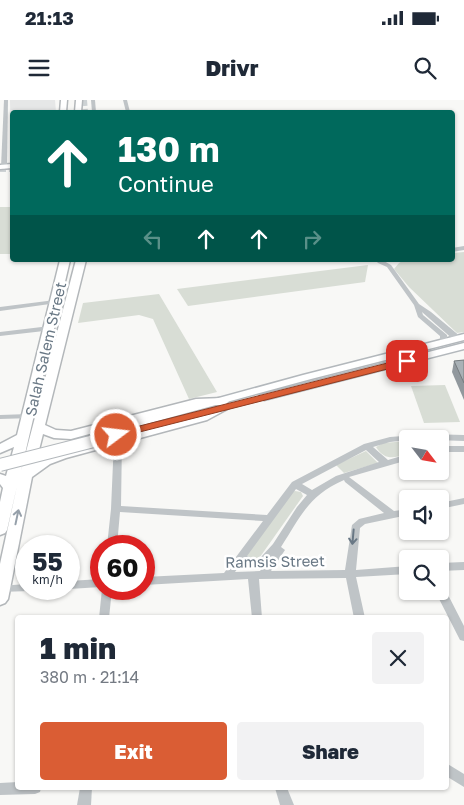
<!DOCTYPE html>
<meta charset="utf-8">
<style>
:root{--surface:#fff;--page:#f2f2f3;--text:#1f2937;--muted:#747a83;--accent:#da5d34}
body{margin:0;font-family:"Golos Text",sans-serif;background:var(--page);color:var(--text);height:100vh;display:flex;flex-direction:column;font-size:19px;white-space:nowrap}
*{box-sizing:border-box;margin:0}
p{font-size:16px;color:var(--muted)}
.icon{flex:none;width:28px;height:28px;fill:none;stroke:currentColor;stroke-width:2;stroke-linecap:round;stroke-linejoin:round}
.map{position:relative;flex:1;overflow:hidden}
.panel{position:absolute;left:15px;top:515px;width:434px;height:175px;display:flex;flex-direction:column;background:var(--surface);border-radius:5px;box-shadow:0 1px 4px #0004}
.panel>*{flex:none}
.top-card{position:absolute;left:10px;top:10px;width:445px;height:152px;border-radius:5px;box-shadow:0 1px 4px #0004;background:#00695c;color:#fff;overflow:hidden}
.needle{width:32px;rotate:121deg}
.controls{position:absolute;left:399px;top:330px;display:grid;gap:10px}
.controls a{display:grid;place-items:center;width:50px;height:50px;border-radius:5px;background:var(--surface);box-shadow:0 1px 4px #0004;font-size:25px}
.speed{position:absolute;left:15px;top:435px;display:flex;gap:10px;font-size:25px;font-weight:700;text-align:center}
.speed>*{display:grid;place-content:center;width:65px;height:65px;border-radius:50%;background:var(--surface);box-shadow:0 1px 4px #0004;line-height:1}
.speed small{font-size:12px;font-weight:400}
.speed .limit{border:8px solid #d22;background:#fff;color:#111}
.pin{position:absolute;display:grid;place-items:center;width:42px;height:42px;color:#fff;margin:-21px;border-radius:10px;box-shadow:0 2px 8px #0006}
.me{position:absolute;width:55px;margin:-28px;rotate:75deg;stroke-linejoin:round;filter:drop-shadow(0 0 4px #0008)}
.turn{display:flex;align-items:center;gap:18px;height:105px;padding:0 25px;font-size:22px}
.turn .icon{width:65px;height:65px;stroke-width:2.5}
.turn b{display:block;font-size:35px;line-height:42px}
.lanes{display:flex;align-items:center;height:48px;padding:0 25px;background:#0003;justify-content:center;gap:25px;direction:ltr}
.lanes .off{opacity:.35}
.round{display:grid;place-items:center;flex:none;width:52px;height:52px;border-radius:5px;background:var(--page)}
.head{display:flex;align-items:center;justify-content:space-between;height:85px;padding:0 25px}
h1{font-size:30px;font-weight:800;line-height:38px}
.primary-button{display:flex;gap:10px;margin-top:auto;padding:10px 25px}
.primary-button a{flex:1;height:58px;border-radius:5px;background:var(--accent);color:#fff;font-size:20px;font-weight:800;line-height:58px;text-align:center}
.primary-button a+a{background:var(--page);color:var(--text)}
.status{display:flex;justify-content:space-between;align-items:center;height:35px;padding:0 25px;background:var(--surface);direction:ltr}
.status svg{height:14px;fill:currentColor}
header{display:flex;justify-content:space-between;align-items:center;height:65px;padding:0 25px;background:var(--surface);font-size:22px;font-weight:800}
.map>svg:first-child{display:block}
</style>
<div class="status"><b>21:13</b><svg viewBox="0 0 49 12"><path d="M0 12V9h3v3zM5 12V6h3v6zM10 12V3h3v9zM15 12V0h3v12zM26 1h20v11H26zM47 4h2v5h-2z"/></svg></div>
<header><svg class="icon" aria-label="menu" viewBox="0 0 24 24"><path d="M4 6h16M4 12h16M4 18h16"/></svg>Drivr<svg class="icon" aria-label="search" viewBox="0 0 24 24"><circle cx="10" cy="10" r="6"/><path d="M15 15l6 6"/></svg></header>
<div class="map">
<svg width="464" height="705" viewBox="0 0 464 705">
<rect width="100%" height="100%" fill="#f8f8f6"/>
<path fill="#e6e7e7" d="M10,0H55L56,12H12L11,63Z"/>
<g fill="#d8ddd5">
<rect x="0" y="107" width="12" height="47"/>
<path d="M464,152V232L457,233L409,187L394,169L399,163L404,160H452L453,153Z"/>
<path d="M368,165L365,182L188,206L177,189Z"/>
<path d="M159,194L217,292L189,299L153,219L139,215L78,223L83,203Z"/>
<path d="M445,285L460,322L424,323L411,286Z"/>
<path d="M407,341V354C394,358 385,361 376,347L383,343Z"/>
<path d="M366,351L378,363L344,373L336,365Z"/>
<path d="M295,391L301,392L303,396L260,457L256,460L247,456V453L291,392Z"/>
</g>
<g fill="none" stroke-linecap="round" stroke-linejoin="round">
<g stroke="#cdd2d4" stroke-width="6" stroke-dasharray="6 3" stroke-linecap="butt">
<path d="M84,0L85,12"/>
<path d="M0,69H12"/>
</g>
<g stroke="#b3b8bc" stroke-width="3">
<g id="major">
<path d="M12,64V68L0,69V65Z"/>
<path d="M464,234V240L311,279L95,338L90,335L91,333L303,275Z"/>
<path d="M464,243V249L264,300L259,297L260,295Z"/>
</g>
</g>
<g stroke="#b3b7ba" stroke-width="3">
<g id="highway">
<path d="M61,0H67L66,12H60Z"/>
<path d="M76,0H82L81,12H75Z"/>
<path d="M60,160H70L21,371L76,160H86L45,325L56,330L71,331L196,299L223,298L227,299L229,301L226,304L231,307L207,320L66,358L50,364L32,377L8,499L5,503L0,505V464L17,386L7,430L5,433L0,435V402L3,388L0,384V374L6,376L14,347L0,353V344L17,335ZM196,305H221L199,314L58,352L36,362L43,334L54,338L71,339Z"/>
</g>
</g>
<g fill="#bfc4c7" fill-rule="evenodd">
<path d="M4,0H8L7,67L4,69L1,67Z"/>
<path d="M91,0H95L96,12H92Z"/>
<path d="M123,0H127L130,12H126Z"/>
<path d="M464,146V150L452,152V148Z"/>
<path d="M378,160H385L384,161L391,165L419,204L431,212L461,237V241H455L422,212L423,215L447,235V242L444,245H438L437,243L440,240V236L418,217L414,205L387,167L378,163L377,162Z"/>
<path d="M55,200L58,202L57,203L0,211V207Z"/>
<path d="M50,226H53V230L0,236V232Z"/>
<path d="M29,314L33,316L32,318L0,319V315Z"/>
<path d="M428,334L464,335V341L408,339V340L390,342L373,347L388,360L408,354V360L349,377L394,411L408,409V415L365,424L360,428L356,470L408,466V474L356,477L365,518H354L346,478L259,479L262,518H252L248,479L144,485V477L224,473L263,421L120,412L117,446H107L111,409L114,340L115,338L118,337L122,340L121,406L267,415L292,382L364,344L390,337ZM366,350L379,362L336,376L312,390L302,384ZM344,380L345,382L384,413L359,419L352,425L345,470L271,471L285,450L281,447C301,416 308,396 344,380ZM296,389L307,395L297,407L273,444L261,457L256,459L247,456ZM242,462L256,467L265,464L260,471L235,472Z"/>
<path d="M449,346H464V352H449L440,354V348Z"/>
<path d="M464,398V404L440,409V403Z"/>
<path d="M464,462V470L440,471V463Z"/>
<path d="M101,479V487L69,489V481Z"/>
<path d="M26,484V489H31L30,491L0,492V486Z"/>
<path d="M440,486L444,487L464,526V541L460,540L435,491H440Z"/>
<path d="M102,489H112L109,518H99Z"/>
<path d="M446,663L464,674V687L446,676Z"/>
<path d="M18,682V688H41L40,692L35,694L0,695V683Z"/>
<path d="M80,688H92L91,705H77Z"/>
<path d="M275,688H287L294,705H280Z"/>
</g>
<use href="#major" fill="#fff" fill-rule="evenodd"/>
<use href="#highway" fill="#fff" fill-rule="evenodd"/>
<g stroke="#b3b8bc" stroke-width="14" stroke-linecap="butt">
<path id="major-bridge" d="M0,365L98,340"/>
</g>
<use href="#major-bridge" stroke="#fff" stroke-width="12"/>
</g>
<path fill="#91989d" d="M464,260V300L452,272L454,261Z"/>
<path fill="#a9b1b6" stroke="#767c7f" d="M464,260V283L454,261Z"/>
<defs><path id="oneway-shaft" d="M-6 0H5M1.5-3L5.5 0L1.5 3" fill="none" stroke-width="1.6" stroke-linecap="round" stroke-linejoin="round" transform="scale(1.25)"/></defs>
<use stroke="#96a0aa" href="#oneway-shaft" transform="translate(17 417) rotate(-78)"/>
<use stroke="#697885" href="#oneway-shaft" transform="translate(353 437) rotate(95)"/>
<path fill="#da5d34" stroke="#8e3c22" d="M407,258L411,259V263L116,338L110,335L112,333Z"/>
<g text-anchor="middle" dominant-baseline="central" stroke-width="5" stroke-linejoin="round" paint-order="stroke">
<g font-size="15" fill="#697885" stroke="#fff">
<text transform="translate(45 249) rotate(-77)">Salah Salem Street</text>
<text transform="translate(275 461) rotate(-1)">Ramsis Street</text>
</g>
</g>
</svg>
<div class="controls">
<a><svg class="needle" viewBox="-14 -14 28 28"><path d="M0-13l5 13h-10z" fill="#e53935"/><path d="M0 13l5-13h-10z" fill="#747a83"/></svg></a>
<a><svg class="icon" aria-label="sound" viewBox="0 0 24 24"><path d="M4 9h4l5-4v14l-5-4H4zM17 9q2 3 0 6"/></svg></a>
<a><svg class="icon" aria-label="search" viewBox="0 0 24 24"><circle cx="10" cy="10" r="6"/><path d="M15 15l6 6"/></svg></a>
</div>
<div class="speed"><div>55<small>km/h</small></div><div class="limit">60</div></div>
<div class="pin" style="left:407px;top:261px;background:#d93025"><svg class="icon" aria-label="arrive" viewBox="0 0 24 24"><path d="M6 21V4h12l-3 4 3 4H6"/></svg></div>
<svg class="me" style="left:116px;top:335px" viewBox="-20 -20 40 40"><circle r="17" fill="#da5d34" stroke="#fff" stroke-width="3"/><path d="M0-11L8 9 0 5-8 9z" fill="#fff"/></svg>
<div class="top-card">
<div class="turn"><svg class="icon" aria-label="ahead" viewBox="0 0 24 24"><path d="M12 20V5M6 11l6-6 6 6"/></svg><div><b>130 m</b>Continue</div></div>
<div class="lanes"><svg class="icon off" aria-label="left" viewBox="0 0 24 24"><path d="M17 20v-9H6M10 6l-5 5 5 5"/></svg><svg class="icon" aria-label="ahead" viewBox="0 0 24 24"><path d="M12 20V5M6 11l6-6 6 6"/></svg><svg class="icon" aria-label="ahead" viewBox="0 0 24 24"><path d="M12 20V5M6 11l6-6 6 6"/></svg><svg class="icon off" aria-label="right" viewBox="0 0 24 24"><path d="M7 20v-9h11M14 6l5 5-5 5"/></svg></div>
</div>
<section class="panel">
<div class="head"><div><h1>1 min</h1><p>380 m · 21:14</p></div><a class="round"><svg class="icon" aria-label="close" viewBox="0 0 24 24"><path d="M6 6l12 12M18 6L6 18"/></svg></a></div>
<div class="primary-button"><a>Exit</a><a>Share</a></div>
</section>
</div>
